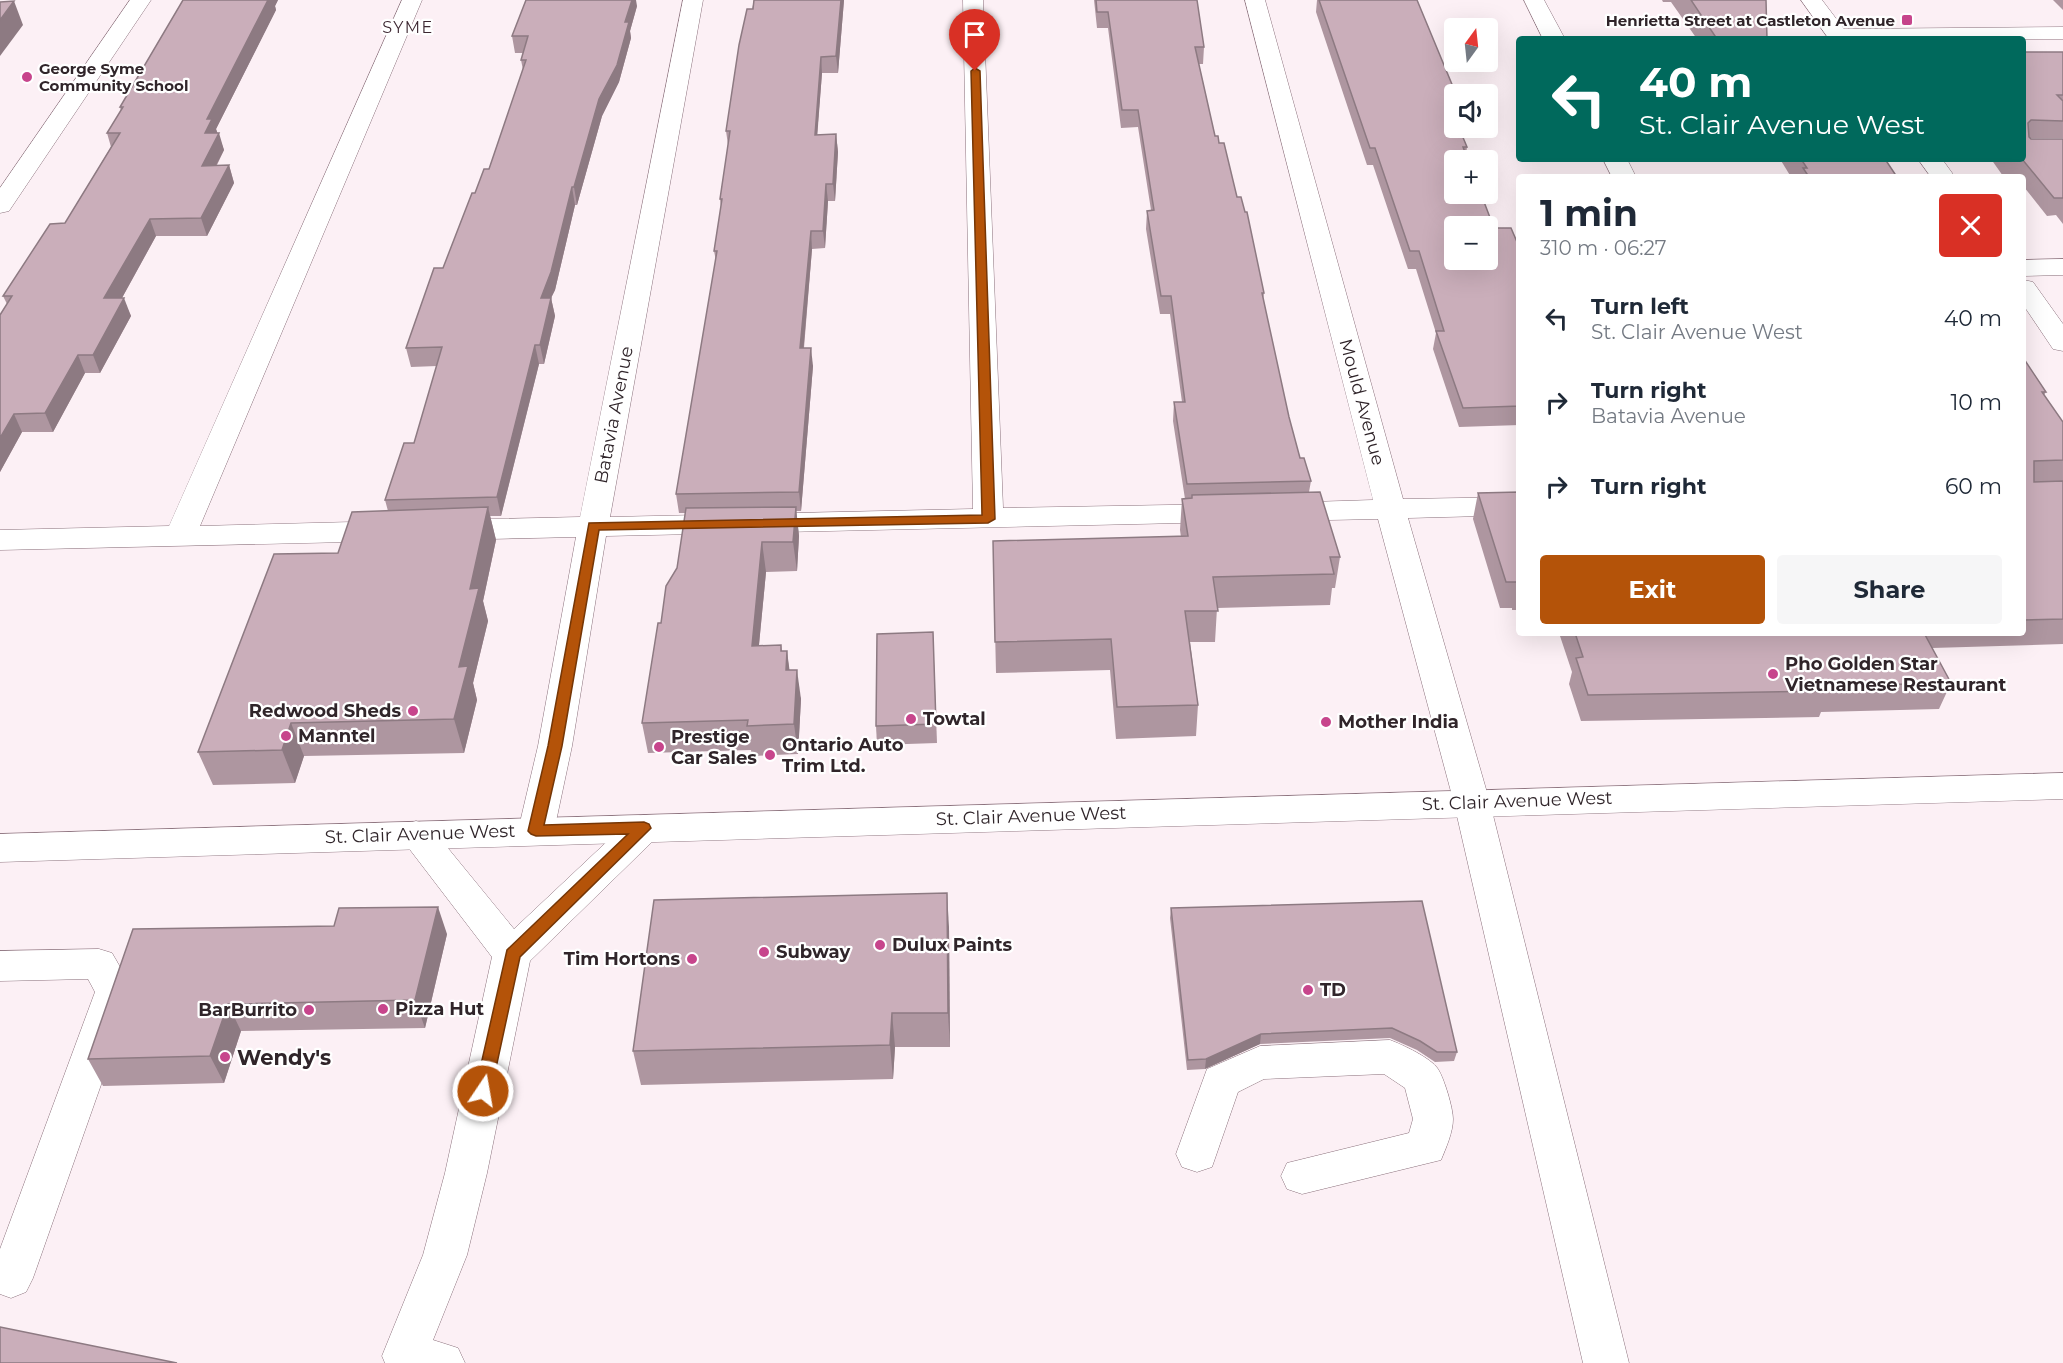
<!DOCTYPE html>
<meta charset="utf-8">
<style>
:root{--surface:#fff;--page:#f6f6f7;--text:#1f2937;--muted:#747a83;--accent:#b45309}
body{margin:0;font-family:Montserrat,sans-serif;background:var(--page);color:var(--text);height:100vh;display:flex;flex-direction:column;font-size:22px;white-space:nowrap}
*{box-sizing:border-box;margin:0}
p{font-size:20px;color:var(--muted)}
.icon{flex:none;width:33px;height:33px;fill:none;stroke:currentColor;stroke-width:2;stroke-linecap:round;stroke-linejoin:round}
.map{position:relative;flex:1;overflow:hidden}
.panel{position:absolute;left:1516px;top:174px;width:510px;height:462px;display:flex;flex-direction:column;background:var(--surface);border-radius:6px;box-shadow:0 6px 24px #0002}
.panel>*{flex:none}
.banner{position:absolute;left:1516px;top:36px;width:510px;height:126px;border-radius:6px;box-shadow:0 6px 24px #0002;background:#00695c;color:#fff;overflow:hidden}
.needle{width:39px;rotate:15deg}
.buttons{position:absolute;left:1444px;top:18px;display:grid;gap:12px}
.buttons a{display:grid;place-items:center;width:54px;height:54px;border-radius:6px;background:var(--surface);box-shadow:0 6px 24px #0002;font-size:30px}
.pin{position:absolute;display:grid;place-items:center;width:51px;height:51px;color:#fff;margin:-62px -26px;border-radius:50% 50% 50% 0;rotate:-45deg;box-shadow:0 0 6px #0007}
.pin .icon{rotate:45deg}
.me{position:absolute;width:66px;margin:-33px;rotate:12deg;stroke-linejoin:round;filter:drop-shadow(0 0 4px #0008)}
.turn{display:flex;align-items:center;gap:21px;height:126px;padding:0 24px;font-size:27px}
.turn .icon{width:78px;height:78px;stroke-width:2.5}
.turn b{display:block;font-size:42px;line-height:51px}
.round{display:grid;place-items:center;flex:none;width:63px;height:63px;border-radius:6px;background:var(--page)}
.head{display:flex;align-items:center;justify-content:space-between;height:102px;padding:0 24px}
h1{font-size:36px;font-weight:700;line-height:45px}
.action{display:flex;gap:12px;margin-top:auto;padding:12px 24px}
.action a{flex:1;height:69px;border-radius:6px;background:var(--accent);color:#fff;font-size:24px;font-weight:700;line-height:69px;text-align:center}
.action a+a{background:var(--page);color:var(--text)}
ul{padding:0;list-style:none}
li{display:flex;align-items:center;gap:18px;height:84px;padding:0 24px}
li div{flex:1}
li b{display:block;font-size:22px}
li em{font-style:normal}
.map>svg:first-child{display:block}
</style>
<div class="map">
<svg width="2063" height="1363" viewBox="0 0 2063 1363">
<rect width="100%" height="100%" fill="#fcf0f5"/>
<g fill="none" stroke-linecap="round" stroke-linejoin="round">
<g stroke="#8b717c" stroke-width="1">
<g id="minor">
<path d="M130,0H151L9,211L0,213V188Z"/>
<path d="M402,0H422L200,526L391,521L402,524L406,531L402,538L391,541L0,550V530L169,526Z"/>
<path d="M683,0H703L610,517L973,509L963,0H983L1003,508L1225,504L1236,506L1240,513L1236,520L1225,522L606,536L572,746L554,831L549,840L536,844L523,840L518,831L538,746L576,537L449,540L438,537L434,530L438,523L449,520L580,517Z"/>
<path d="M1245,0H1265L1403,499L1520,497V515L1408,518L1490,803L1629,1363H1583L1454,803L1378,519L1279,521L1268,519L1264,512L1268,505L1279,503L1373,500Z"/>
<path d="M1524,0H1544L1565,39H1543Z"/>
<path d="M1801,0H1822L1844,29L2063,27V39H1829Z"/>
<path d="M1603,159H1627L1636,177H1612Z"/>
<path d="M1918,159H1942L1955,177H1931Z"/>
<path d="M2063,259V275L2024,276V260Z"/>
<path d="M2024,280L2033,282L2063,324V351L2053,349L2024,306Z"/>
<path d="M644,815L657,819L662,828L657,837L530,961L487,1173L467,1255L433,1340L458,1348L465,1363H385L382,1356L423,1255L445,1173L492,957L398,834L403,825L416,821L429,825L514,929L631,819Z"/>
<path d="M99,949L112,953L134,991L33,1278L26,1292L11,1298L0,1294V1249L95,992L88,979L0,981V951Z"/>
<path d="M1390,1040C1403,1045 1431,1058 1438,1069C1444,1078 1453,1108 1453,1119C1453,1132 1446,1148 1441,1160L1302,1194L1287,1189L1281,1176L1287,1163L1409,1133L1413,1119L1405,1088L1384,1074L1264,1079L1238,1092L1212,1167L1197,1172L1182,1167L1176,1154L1207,1069L1260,1046Z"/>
</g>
</g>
<g stroke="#8b717c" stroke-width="1">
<path id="major" d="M2063,773V799L0,862V834Z"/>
</g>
<use href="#minor" fill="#fff" fill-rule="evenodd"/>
<use href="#major" fill="#fff" fill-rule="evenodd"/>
</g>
<g fill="#ae96a0">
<path d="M183,0H278L275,6L276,10L216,129L224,150L217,165H229L234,183L207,236H156L122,298L131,316L100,373H85L53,432H22L0,472V315L7,304L3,296L65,223L111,147L107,133L121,111L120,107Z"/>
<path d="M754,0H844L838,73H822L817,135L836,134L838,152L835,201H828L825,248L812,249L804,348L813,366L801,511H796L799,536L797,571L766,572L759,645H781L782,651H787L789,670L801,699L798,754L752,756L751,750L648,753L642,723L661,623L677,568L686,513H679L676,494L716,261L714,251L721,207L720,199L728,145L726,131Z"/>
<path d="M1094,0H1197L1204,47L1203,64H1199L1215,136L1219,143L1237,197L1264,293L1263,300L1289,417L1300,458L1311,481L1309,492L1340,557L1335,588H1332L1330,605L1217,608L1215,642H1190L1198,705L1196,736L1116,739L1110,670L996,673L993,541L1181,537L1180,530L1182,499H1185L1173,421L1174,402H1182L1170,314H1160L1146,229L1147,211L1151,210L1138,127L1121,128L1108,28H1097Z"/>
<path d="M1317,0H1417L1455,94V128L1467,147L1466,155L1494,228L1520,249V425L1459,427L1433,349L1436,333L1416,269H1408L1373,165H1367L1316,12Z"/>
<path d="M1662,0H1766L1767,39H1697L1671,2H1663Z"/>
<path d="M2053,0H2063V10Z"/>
<path d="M637,6L630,31L631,38L619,82L602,116L577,205H575L555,290L551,298L555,316L544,364H539L501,516H490L496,540L483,601L488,621L473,683L477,700L464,753L304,756L295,783L213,785L198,752L338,553L388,511L385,500L414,443L437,366L411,367L406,348L443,268L475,193L489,169L523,70L521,60L523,53H515L512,36Z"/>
<path d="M2024,52H2063V138H2030L2031,139H2063V224L2056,215L2047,216L2024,187V177H2015L2014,176H2003L1991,159H2024Z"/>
<path d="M1780,159H1885L1897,177H1791Z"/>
<path d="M2024,359L2046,392L2044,395L2063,422V644L1932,648L1951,683L1939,709L1821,712L1819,717L1581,721L1569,684L1572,672L1559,633H2024Z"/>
<path d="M1520,492V610H1512V608H1500L1473,519L1478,493Z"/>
<path d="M933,632L937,743L877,745L876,726Z"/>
<path d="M1171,908L1457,1052L1454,1061L1435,1062L1417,1050L1390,1038L1260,1044L1205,1069L1187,1070L1170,918Z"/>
<path d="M949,927L950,1047H895L893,1079L641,1085L633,1051Z"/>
<path d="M133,929L447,934L425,1028L241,1031L224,1083L103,1086L88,1059Z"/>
</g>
<g fill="#8d7a82">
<path d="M268,0H278L275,6L276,10L216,129L218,135L219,133L224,150L207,183L202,166L207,119Z"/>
<path d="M632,0H636L637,6L630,31L631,38L619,82L602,116L577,205L574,187L599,99L625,22Z"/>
<path d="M841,0H844L838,73L836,56Z"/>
<path d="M14,1L23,25L0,56V20Z"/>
<path d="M821,57L822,73L816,152L815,135Z"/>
<path d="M836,134L838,152L835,201L833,184Z"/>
<path d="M229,165L234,183L207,236L201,218Z"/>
<path d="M826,184L828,201L825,248L823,231Z"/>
<path d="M572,187L575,205L555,290L551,298L555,316L544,364L540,345L541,298Z"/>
<path d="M150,219L156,236L112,316L104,298Z"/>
<path d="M811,231L812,249L802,366L800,348Z"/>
<path d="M124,298L131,316L100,373L93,355Z"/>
<path d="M535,345L539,364L501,516L497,497Z"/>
<path d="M811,348L813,366L801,511L799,492Z"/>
<path d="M78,355L85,373L53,432L45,413Z"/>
<path d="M14,414L22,432L0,472V438Z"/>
<path d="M488,507L496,540L483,601L488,621L473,683L477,700L464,753L454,719L459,667L470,589Z"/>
<path d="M796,507L799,536L797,571L793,542Z"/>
<path d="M762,542L766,572L756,675L752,646Z"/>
<path d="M787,651L791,681L786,670Z"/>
<path d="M797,670L801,699L798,754L794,724Z"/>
<path d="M291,723L304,756L295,783L282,750Z"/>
<path d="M947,893L949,927L950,1047L948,1013Z"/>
<path d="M438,907L447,934L425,1028L415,1000Z"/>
<path d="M228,1004L241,1031L224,1083L210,1056Z"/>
<path d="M892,1013L895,1047L893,1079L890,1045Z"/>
<path d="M1261,1034L1260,1044L1205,1069L1206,1059Z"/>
</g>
<g fill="#caaeba" stroke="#8d7a82" stroke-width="1.5" fill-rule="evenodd">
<path d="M183,0H268L207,119H212L205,133H219L202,166L229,165L201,218L150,219L104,298H124L93,355H78L45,413L14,414L0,438V315L12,296H3L50,224L65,223L120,133H107L123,107H120Z"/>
<path d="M526,0H632L625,22H629L617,65L599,99L574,187H572L551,272L541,298H551L540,345H535L497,497L385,500L404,443H414L442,347L406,348L434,268H443L472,193H475L484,169H489L526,60H521L528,36H512Z"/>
<path d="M754,0H841L836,56L821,57L815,135L836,134L833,184H826L823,231H811L800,348H811L799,492L676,494L717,251H714L722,199H720L730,131H726L739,45L747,9H753Z"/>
<path d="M1096,0H1197L1204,47H1195L1215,136H1218L1219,143H1224L1237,197H1241L1245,212H1247L1264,293H1262L1289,417L1300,458H1304L1311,481L1187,484L1174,402H1185L1171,296H1161L1147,211L1154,210L1138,110H1122L1108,12H1097Z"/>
<path d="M1319,0H1417L1456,94H1455V103H1449L1455,118V128H1459L1467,147H1463L1468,160H1455V194H1481L1494,228H1511L1520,249V406L1463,408L1436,331H1444L1419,251H1410L1375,148H1370ZM1455,226H1488V260H1455Z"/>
<path d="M1691,0H1766L1767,39H1717Z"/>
<path d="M14,1L0,20V2Z"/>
<path d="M2024,52H2063V95H2057L2063,101V121L2031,120L2028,123L2029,137L2031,139H2063V198H2054L2022,159H2024Z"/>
<path d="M1801,159H1885L1897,177H1809L1803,168H1807Z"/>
<path d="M2024,359L2046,392H2042L2063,422V460L2034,461V482L2063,481V619L2024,620Z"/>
<path d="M1320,492L1340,557H1330L1334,574L1213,577L1218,611H1185L1198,705L1117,707L1111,639L995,642L993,541L1188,536L1182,499L1192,498V495Z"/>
<path d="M1520,492V584H1518L1517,582H1506L1478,493Z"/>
<path d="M488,507L470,589L479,588L459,667L468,666L454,719L291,723L282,750L198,752L274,554L338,553L352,512Z"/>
<path d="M796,507L793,542H762L752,646L781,645V651H787L786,670H797L794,724L747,726L748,720L642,723L658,623H661L666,586L677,568L686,508Z"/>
<path d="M933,632L936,724L876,726L877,634Z"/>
<path d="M1575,633H1924L1951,683L1827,686L1829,691L1588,695L1576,658L1583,657Z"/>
<path d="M947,893L948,1013H892L890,1045L633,1051L654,900Z"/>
<path d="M1422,901L1457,1052H1437L1420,1041L1392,1028L1261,1034L1206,1059L1188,1060L1171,908Z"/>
<path d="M438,907L415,1000L228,1004L210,1056L88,1059L133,929L334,926L339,908Z"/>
<path d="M0,1327L177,1363H0Z"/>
</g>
<path fill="#b45309" stroke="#753606" stroke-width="1.5" d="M975,68L980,71L995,519L988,523L599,530L562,746L544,825L644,822L649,824L651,828L520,957L491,1091L489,1096L483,1098L477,1096L475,1091L507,950L628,834L536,836L531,834L528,831L548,746L589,523L982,515L971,71Z"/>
<g fill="#c7458c" stroke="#fff" stroke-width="2">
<rect x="1901" y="14" width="12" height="12" rx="3"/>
<circle cx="27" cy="77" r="6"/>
<circle cx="1773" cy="674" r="6"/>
<circle cx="413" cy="711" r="6"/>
<circle cx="911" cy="719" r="6"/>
<circle cx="1326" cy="722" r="6"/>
<circle cx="286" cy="736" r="6"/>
<circle cx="659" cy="747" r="6"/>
<circle cx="770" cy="755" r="6"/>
<circle cx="880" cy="945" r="6"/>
<circle cx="764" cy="952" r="6"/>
<circle cx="692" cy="959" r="6"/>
<circle cx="1308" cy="990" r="6"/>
<circle cx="383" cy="1009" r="6"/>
<circle cx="309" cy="1010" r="6"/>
<circle cx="225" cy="1057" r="6"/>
</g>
<g text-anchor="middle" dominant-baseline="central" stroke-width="4.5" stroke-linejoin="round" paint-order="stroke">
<g font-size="15" font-weight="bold" fill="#30252a" stroke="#fff" text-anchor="end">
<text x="1895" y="20">Henrietta Street at Castleton Avenue</text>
<text x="39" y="68" text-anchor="start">George Syme<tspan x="39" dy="17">Community School</tspan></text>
</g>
<g font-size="16" letter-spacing="1.5" fill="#3c2630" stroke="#fff">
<text x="408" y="27">SYME</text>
</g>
<g font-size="18" fill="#30252a" stroke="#fff">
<text transform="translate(1362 402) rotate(75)">Mould Avenue</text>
<text transform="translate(614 415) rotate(-79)">Batavia Avenue</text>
<text transform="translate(1517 801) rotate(-2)">St. Clair Avenue West</text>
<text transform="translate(1031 816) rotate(-2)">St. Clair Avenue West</text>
<text transform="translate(420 834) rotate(-2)">St. Clair Avenue West</text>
</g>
<g font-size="18" font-weight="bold" fill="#30252a" stroke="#fff" text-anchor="start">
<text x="1785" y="664">Pho Golden Star<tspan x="1785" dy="21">Vietnamese Restaurant</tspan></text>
<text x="401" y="711" text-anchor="end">Redwood Sheds</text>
<text x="923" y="719">Towtal</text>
<text x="1338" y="722">Mother India</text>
<text x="298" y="736">Manntel</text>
<text x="671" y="737">Prestige<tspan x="671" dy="21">Car Sales</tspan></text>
<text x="782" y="745">Ontario Auto<tspan x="782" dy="21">Trim Ltd.</tspan></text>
<text x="892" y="945">Dulux Paints</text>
<text x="776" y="952">Subway</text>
<text x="680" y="959" text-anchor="end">Tim Hortons</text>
<text x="1320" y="990">TD</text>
<text x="395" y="1009">Pizza Hut</text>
<text x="297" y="1010" text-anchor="end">BarBurrito</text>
</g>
<g font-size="21" font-weight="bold" fill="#30252a" stroke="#fff" text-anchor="start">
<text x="237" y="1057">Wendy's</text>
</g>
</g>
</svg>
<div class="buttons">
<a><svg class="needle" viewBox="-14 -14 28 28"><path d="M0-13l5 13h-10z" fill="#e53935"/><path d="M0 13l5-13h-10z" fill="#747a83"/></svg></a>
<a><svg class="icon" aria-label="sound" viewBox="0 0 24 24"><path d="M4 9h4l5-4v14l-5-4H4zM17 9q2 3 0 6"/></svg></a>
<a>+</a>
<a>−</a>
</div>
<div class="pin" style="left:975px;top:71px;background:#d93025"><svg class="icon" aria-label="arrive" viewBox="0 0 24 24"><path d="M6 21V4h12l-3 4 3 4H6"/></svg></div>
<svg class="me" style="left:483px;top:1091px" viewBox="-20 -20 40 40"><circle r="17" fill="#b45309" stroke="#fff" stroke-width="3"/><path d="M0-11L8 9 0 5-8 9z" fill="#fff"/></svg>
<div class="banner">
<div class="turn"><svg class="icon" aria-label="left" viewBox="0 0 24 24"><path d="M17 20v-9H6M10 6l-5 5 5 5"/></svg><div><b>40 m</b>St. Clair Avenue West</div></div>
</div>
<section class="panel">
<div class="head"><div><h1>1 min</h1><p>310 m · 06:27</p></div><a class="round" style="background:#d93025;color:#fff"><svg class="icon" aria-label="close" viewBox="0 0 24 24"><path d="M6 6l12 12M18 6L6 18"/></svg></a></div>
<ul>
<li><svg class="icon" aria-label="left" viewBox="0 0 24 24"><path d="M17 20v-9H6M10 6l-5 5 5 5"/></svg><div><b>Turn left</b><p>St. Clair Avenue West</p></div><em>40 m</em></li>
<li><svg class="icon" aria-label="right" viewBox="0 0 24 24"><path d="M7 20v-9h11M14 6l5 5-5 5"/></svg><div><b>Turn right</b><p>Batavia Avenue</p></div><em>10 m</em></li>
<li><svg class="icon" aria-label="right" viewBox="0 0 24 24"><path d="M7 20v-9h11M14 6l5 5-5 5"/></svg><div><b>Turn right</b></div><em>60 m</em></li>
</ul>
<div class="action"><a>Exit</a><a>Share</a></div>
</section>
</div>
